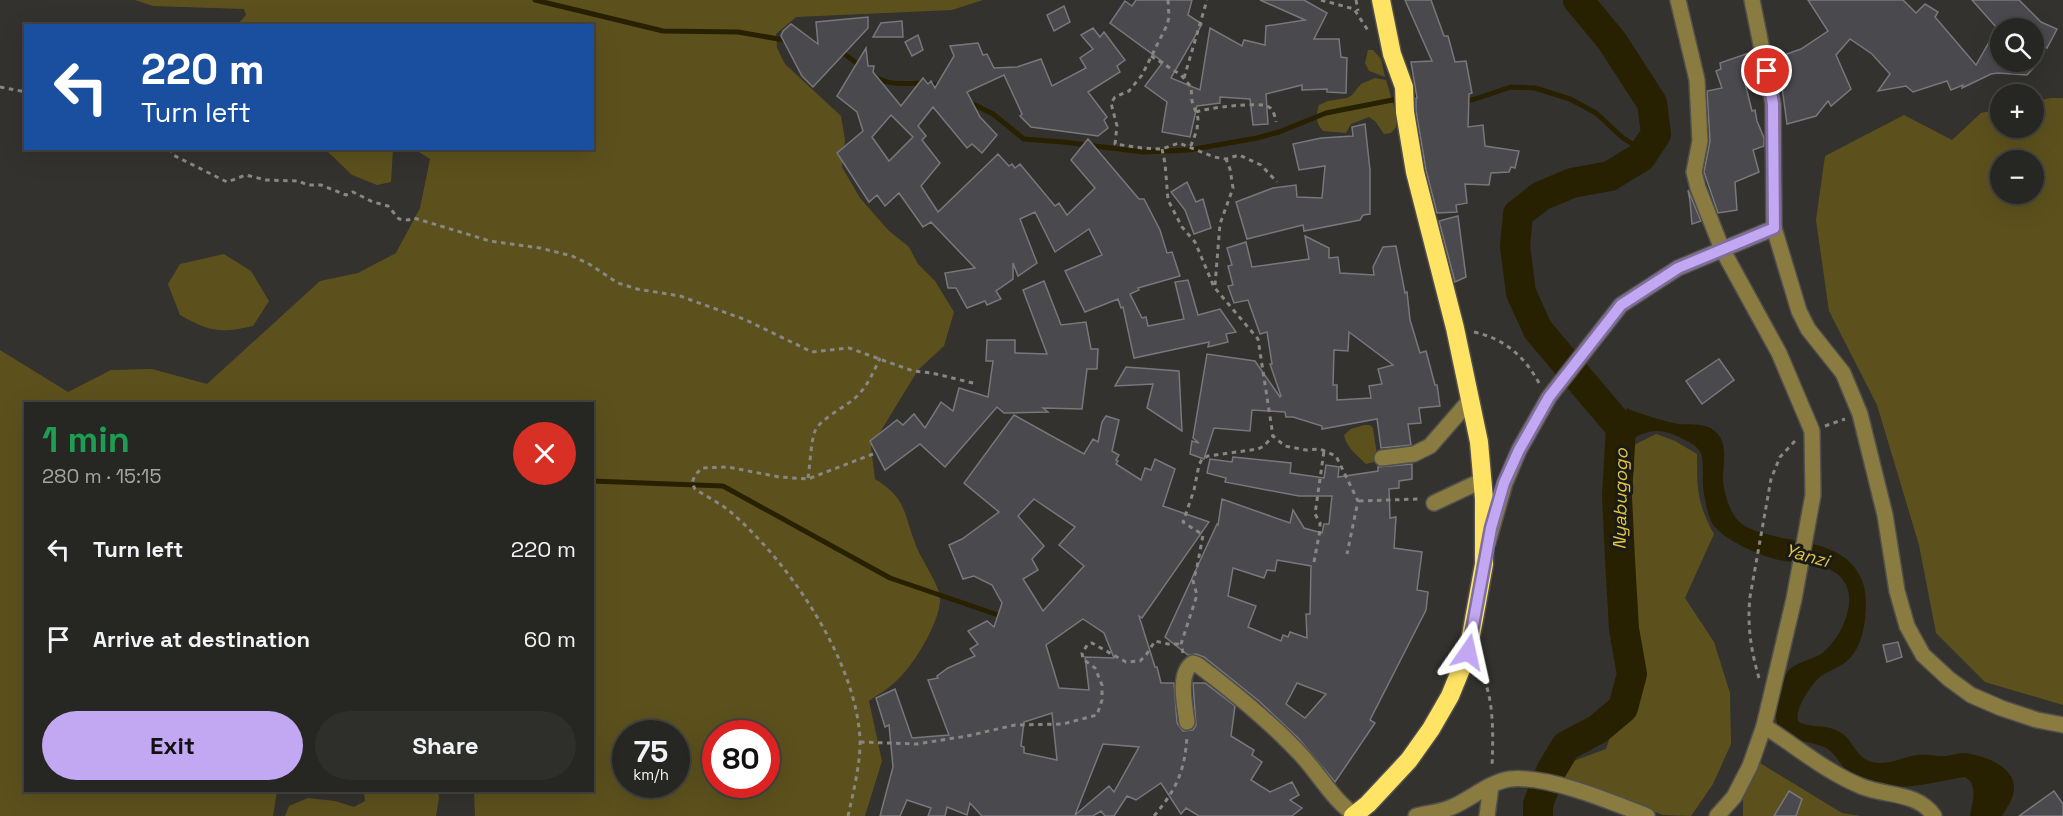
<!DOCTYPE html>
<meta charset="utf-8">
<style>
:root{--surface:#262622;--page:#2e2e2a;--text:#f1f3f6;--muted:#a4a5a5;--line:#424340;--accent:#c2a7f2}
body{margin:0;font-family:"Space Grotesk",sans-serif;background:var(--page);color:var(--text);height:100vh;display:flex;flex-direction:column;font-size:22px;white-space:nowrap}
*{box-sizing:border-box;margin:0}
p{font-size:20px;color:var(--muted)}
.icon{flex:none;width:33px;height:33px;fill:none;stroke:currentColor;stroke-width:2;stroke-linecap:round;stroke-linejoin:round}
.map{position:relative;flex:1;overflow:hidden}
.sheet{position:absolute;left:24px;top:402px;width:570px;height:390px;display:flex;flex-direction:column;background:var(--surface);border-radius:0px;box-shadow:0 6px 24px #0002,0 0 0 2px var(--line)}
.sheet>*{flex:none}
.banner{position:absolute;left:24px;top:24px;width:570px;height:126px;border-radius:0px;box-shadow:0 6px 24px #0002,0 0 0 2px var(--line);background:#1a4fa0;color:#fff;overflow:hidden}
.fabs{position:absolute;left:1990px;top:18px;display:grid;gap:12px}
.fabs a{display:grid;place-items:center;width:54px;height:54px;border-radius:50%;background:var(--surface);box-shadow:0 6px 24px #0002,0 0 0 2px var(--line);font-size:30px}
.speed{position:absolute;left:612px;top:720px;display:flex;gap:12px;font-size:30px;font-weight:700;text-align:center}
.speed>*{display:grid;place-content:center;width:78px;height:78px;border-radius:50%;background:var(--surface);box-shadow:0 6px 24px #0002,0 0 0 2px var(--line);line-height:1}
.speed small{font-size:15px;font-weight:400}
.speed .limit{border:9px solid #d22;background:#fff;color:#111}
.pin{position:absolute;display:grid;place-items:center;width:51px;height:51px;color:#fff;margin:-26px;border:3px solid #fff;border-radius:50%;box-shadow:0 2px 6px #0007}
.me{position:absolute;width:66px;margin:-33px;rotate:11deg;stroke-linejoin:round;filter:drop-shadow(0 0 4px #0008)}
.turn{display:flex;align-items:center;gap:21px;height:126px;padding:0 18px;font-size:27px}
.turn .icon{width:78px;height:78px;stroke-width:2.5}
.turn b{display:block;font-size:42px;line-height:51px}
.round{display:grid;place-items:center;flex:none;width:63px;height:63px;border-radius:32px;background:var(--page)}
.head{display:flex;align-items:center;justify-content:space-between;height:102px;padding:0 18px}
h1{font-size:36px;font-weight:800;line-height:45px;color:#1e9e55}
.action{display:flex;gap:12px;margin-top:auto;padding:12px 18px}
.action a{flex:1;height:69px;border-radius:36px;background:var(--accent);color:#111;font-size:24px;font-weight:800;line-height:69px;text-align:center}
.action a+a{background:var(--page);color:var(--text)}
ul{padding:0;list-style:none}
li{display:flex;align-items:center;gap:18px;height:90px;padding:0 18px}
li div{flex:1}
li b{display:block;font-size:22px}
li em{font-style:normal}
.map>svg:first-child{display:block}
</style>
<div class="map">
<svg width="2063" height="816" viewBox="0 0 2063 816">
<rect width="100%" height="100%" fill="#33322e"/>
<g fill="#5c511d" fill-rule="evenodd">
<path d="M135,0H983L952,10L796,17L776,34L777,48L785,64L841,116L845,140L842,167L860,198L889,231L909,247L918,264L935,281L954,312L944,346L918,370L871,447L875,479C906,498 903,511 915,543C920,558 939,584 940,598C941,621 913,667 895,682C888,689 877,695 869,701L882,761L865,816H475L474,791L592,790V404H26V790L277,791L273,816H0V350L68,392L111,370L152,369L207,384L320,281L358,273L396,253L420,208L430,159L414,149L592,148V26L237,25L246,15L244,9L153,6ZM626,734H676V784H626ZM716,734H766V784H716Z"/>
<path d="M1368,50H1373L1381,59L1385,77L1369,71L1365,63Z"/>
<path d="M1375,78L1386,80L1396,113V127L1391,133L1384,134L1375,121L1369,117L1351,124L1346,133L1323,131C1315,122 1316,116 1319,105L1328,101L1347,98L1352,95L1361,84Z"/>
<path d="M2051,98H2063V705L1985,682L1936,633L1919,545L1877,405L1829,311L1816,220L1825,156L1904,115L1952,140L1981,113L2001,109V128H2034V101ZM2001,160H2034V194H2001Z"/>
<path d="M325,149H393L391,182L377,185L352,175Z"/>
<path d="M224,254L251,271L269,301L253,326C219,334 209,331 180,315L168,284L180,264Z"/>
<path d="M1364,425H1370L1373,428L1377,455L1374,462L1366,464C1357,455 1346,447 1344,435L1351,429Z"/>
<path d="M1656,434L1675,441L1697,454C1697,488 1697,504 1714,534L1685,598L1714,642L1730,693L1731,744L1713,784L1691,816L1663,815L1589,786L1555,779L1568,763L1606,749L1613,728L1628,713L1636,671L1629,630L1623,480L1626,449Z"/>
<path d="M1760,763L1842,813L1861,816H1743V799Z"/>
<path d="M364,791H438L439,798L436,816H285L289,806L308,798L335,801L354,807L365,801Z"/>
</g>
<path fill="#282101" d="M1627,408C1633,412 1670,423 1679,424C1693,425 1711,422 1720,437C1728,450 1722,468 1723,482C1725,497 1731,518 1745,526C1781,546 1841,534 1861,578C1870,597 1866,636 1854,653C1844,667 1834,668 1821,676C1812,683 1792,712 1799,722C1813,729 1828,723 1843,734C1854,743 1857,758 1872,762C1889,766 1902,757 1917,755C1927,753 1936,757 1945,756C1951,756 1957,753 1963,753C1980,754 2013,765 2014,786C2015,796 2007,808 2002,816H1970C1972,803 1979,785 1965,777C1931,782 1886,797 1854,777C1842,770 1838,755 1826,748C1811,740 1792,743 1780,730C1771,719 1779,680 1789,670C1797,662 1811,660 1821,654C1838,642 1854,610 1848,590C1838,557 1794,567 1768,557C1751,551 1726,540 1714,526C1710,521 1709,514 1707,509C1705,499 1702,487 1703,477C1703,451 1703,448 1677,436C1658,428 1649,430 1630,440L1621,428Z"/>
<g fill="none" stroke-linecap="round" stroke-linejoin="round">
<g stroke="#282101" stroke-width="5">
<path d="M535,0L663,31L738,32L790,41"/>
<path d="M840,51L862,67"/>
<path d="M874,76C895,91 922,77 943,88"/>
<path d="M1464,100H1472L1511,87L1535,88L1570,99L1596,113L1623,138L1645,152"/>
<path d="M967,101L993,114L1024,139L1063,142L1143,152L1189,150L1257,138L1279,132L1326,113L1423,94"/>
<path d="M592,481L723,486L890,578L1004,617"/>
</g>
<path stroke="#282101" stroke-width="30" d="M1538,816V804L1551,771L1566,746L1598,729L1623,708L1632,674L1624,629L1620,559L1617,496L1621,428L1538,330L1521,293L1515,246L1518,214L1541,196L1572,183L1610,176L1641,157L1656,134L1652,103L1612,41L1578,0"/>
</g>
<g fill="#4a494e" stroke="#78777c" stroke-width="1.5" fill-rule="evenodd">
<path d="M1136,0H1192L1188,15L1202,24L1171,78L1200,90L1210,28L1242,46L1244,40L1265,45L1266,26L1305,20L1260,0H1304L1327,13L1314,39H1339L1341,57L1347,58L1346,93L1327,92V89L1302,90V85L1266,94L1268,124L1253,125L1250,99L1220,97V103L1197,106L1190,137L1162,132L1167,102L1145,86L1163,62L1110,23L1125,1L1132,6Z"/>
<path d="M1405,0H1431L1444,36H1448L1455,62L1466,61L1472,93L1469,94L1468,127L1483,125L1485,146L1519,151L1515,168L1511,167L1509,172L1491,173L1489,185L1465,184L1467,203L1456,205L1457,212L1437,213L1426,170L1416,111V98H1417L1411,62L1432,61Z"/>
<path d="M1808,0H1903L1916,13L1925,4L1938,12L1935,17L1976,65L1997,28L1972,0H2019L2041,22L2057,29L2047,48L2034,38V28H2001V62H2039L2027,75L1998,73L1991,74L1962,88L1963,85L1951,90L1947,81L1913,92L1906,86L1878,91L1890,74L1872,54L1850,39L1836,55L1851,89L1831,106L1828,101L1816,116L1787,124L1778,57L1801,49L1828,31Z"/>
<path d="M1064,6L1070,22L1054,31L1047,15Z"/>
<path d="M868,17V28L813,87L802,76L781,36L783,31L791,24L818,44L816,22Z"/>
<path d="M902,21L903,37H873L881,23Z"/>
<path d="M1093,28L1100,37L1104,32L1125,60L1117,66L1120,72L1088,92L1107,117L1104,120L1108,128L1098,136L1031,127L1020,116L1022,114L1004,75L967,92L980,117L997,135L982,153L972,144L967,148L933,107L918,126L926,136L922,140L940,163L921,186L938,212L998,154L1009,166L1012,164L1015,168L1020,164L1055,206L1059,203L1067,215L1095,188L1071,160L1088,139L1139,199H1144L1160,230L1167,253L1172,252L1180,276L1138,288L1139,290L1130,294L1142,318L1146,317L1148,326L1184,319L1175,282L1188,280L1198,315L1220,309L1236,332L1226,334L1228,342L1208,347L1209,342L1134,358L1123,307L1121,308L1118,299L1085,312L1065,271L1102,255L1089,229L1055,252L1035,212L1020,219L1037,263L1018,276L1013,263V279L996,291L1001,299L987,305L985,301L967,308L956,288H948L945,273L975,268L931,222L923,227L899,193L885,206L877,195L869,202L837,153L863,131L857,112L837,96L866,48L868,66H874L873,72L901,106L923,78L928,84L931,81L935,88L954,56L950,46L978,43L983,55L987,54L994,68L1017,67L1041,59L1052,86L1086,68L1080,58L1093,49L1081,35ZM891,115L913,137L889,161L872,137Z"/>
<path d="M918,35L923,50L912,56L905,42Z"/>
<path d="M1749,53L1752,67L1750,72L1743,75L1752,111L1755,110L1757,121L1764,138V146L1753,150L1759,172L1735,182L1737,210L1718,213L1704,172L1710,141L1707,91L1722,88L1716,71L1721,69L1720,63Z"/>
<path d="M1365,124L1370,170V214L1363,215L1360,220L1304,231L1303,225L1247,239L1236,202L1273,188L1296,185L1297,197L1322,198L1325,166L1299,170L1293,144L1321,138L1353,136L1352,127Z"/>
<path d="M1187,182L1196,202L1203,199L1211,228L1194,234L1185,210L1171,192Z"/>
<path d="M1688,190L1701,221L1692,224L1690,201Z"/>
<path d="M1458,216L1466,277L1455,282L1439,221Z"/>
<path d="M1305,236L1329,248V258L1338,257L1340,273L1374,275L1373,267L1383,247L1396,246L1405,293L1407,292L1410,320L1420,353L1426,351L1435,385H1437L1440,406L1419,408L1421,423L1408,424L1411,445L1381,448L1377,419L1322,429V426L1293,417H1286L1285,412L1252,410L1250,431L1214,428L1204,459L1190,454L1192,441L1199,443L1193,438L1207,354L1255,361L1280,397L1281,396L1270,364H1272L1267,332L1260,334L1248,300L1234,303L1228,286L1233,285L1228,266L1232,265L1227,248L1246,242L1252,267L1309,259ZM1349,332L1393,365L1378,369L1382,384L1369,386L1371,398L1337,400V385H1333L1334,350L1348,351Z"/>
<path d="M1044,281L1061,325L1086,322L1091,349H1098L1097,369H1087L1082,409L1043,408L1048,412L1004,413L997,407L945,467L920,444L885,470L870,441L897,420L903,425L914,414L925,428L941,402L953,411L959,388L988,397L993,361H986L987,340H1015V353L1047,354L1023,290Z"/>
<path d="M1719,359L1734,380L1702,404L1686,381Z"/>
<path d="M1126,367L1179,371L1182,431L1147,408L1153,384L1115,386Z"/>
<path d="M1014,415L1084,454L1093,439L1098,442L1102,422L1106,416L1119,420L1112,451L1119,455L1116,460L1118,461L1116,464L1141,480L1145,468L1151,470L1155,459L1175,469L1163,506L1209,522L1142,618L1139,616L1155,667H1157L1161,683H1174L1177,723L1183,731L1193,730L1196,725L1193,683H1205L1235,706L1231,736L1254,750L1252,755L1262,762L1251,780L1270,792L1292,782L1299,795L1290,800L1302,808L1292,816H1199L1186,808L1181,814L1161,783L1136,800L1127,796L1114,816H1105L1101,811L1093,816H982L970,803L967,815L947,807L945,816H928L931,808L907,800L900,816H880L893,767L889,725L885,727L876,698L895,689L912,738L949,735L928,680L938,678L937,676L948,668L975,656L970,649L978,644L968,631L987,621L994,627L1002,603L992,585L974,576L963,579L949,545L962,539L999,512L964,483ZM1034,499L1075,527L1059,545L1084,566L1043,611L1023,579L1038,570L1032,559L1044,546L1018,516ZM1083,619L1104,633L1114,658L1085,657L1089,690L1059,688L1046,645ZM1052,713L1057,760L1024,753V747L1021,746L1024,722ZM1103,744L1139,747L1114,792L1109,786L1075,815Z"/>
<path d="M1233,457L1291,463L1290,473L1324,478L1326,465L1339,467L1338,477L1378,471V467L1412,464V479L1399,481V488L1389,489L1390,518L1396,517L1394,548L1422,552L1417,590L1428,592L1426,610L1370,720L1375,723L1335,782L1298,738L1259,701L1204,657L1196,654L1188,655L1165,637L1217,524L1218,525L1222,499L1290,523L1293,510L1304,528L1322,533L1324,524H1329L1332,496H1299L1225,482L1226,478L1207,473L1210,459L1232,462ZM1277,560L1311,566L1310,614H1306L1307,638L1290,632L1288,637L1283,635L1281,641L1248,627L1256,606L1228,596L1233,568L1264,578L1267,570L1275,571ZM1297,683L1326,694L1305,718L1286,704Z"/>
<path d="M1898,642L1902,657L1887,662L1883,645Z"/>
<path d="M1789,791L1802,799L1796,816H1774Z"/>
<path d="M2054,791L2063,804V816H2019Z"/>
</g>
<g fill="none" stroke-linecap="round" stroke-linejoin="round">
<g stroke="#51504c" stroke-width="18">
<g id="minor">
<path d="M1678,0L1697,80L1700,141L1694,172L1698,188L1722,249L1779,353L1812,431L1813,495L1794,599L1764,726L1750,766L1734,797L1717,816"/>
<path d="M1752,0L1773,104L1774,228L1799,311L1808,329L1843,373L1860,414L1885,515L1897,591L1907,626L1923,655L1949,679L1971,695L2001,708L2037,720L2063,725"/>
<path d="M1382,458L1414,454L1430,446L1471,399"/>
<path d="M1434,503L1483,480"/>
<path d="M1488,542L1505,483L1519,450L1549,397L1621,305L1678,268L1774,228"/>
<path d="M1187,722C1185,706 1177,673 1193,663L1198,665C1235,693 1272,723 1303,757C1320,776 1335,802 1356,816"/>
<path d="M1764,726C1796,746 1827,773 1863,787C1886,796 1918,792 1934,816"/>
<path d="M1416,816C1428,813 1441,812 1452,807C1471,799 1489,782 1510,779C1548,775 1612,802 1647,816"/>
<path d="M1487,816L1491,786"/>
</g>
</g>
<g stroke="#51504c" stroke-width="21">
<path id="highway" d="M1353,816L1368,804L1409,760L1431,729L1450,696L1468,652L1484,564V499L1479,442L1455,328L1415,172L1405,112L1404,87L1392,54L1381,0"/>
</g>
<g stroke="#878783" stroke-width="3" stroke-dasharray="4.5 4.5" stroke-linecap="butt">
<path d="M1168,0L1169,17L1167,25L1142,75L1129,91L1115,97L1111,103L1117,126L1115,144L1142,148L1162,149L1179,143L1214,157L1226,159L1239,155L1261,165L1277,182"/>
<path d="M1321,0L1354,9L1369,32"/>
<path d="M1356,0L1358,11"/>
<path d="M1151,56L1181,75L1191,87L1192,101L1198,118L1197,130L1190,148"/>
<path d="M1184,78L1207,0"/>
<path d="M0,87L26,92"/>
<path d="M1196,112C1205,108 1258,102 1267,106C1273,108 1275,116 1276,122"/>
<path d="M170,148L173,155L227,182L246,175L266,180L298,181L308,185H321L346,195L353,192L373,202L388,206L399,219L408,220L414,218L490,241L540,248L572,256L589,264L618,283L637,289L680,296L746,320L812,352L849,348L913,371L932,373L977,384"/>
<path d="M1162,149L1165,163L1168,200L1182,227L1195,242L1214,287L1258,339L1273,436L1285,446L1306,450L1320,449L1336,456L1358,501L1347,554"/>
<path d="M1215,285L1220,224L1233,188L1230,169L1226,159"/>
<path d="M1474,332C1505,339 1524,356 1539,383"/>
<path d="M1825,426L1845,419"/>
<path d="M808,478C810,466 811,440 815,431C820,419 844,408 855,398C867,387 873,373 880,358"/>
<path d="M1359,501L1419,499"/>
<path d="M1314,562L1320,530V523L1315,514L1324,451"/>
<path d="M1183,653L1181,644L1197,595L1193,581L1197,567L1203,535L1183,522L1194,490L1199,465L1202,459L1208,456L1258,449L1264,446L1273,436"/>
<path d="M1480,671C1495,697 1493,738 1492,767"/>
<path d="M1759,678C1751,651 1747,625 1750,597L1771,479L1780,457L1795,441"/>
<path d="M860,742L917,744L967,736L1015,725L1063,724L1097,715L1102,700V685L1095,668L1083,659L1082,653L1088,644L1092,643L1126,662L1140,661L1146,655L1155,641L1168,644H1181"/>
<path d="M848,816C853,794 861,761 860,739C856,661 791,565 733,514C722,504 707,497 695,489L692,483L695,475L702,468L728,467L779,477L808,479L873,454"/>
<path d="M1154,816C1176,790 1185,771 1187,736"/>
</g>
<use href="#minor" stroke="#8a7c40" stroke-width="15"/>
<use href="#highway" stroke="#fee365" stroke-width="18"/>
</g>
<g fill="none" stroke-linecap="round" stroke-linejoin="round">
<g stroke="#7e6d9d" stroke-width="15">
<path id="route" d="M1468,652L1491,528L1504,483L1519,450L1549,397L1621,305L1678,268L1774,228L1773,104L1767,71"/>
</g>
<use href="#route" stroke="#c2a7f2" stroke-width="10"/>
</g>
<g text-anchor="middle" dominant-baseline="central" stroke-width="6" stroke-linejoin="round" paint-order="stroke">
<g font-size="18" font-style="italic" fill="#e3c73b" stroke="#1a1a18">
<text transform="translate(1620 499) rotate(-89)">Nyabugogo</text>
<text transform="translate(1807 555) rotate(15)">Yanzi</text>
</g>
</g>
</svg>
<div class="fabs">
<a><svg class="icon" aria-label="search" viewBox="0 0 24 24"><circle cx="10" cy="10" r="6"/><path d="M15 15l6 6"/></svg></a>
<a>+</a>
<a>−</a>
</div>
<div class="speed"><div>75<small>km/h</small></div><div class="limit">80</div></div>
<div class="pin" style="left:1767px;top:71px;background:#d93025"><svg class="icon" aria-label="arrive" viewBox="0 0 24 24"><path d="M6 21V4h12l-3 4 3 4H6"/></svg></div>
<svg class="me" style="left:1468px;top:652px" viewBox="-20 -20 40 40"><path d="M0-17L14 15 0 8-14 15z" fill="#c2a7f2" stroke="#fff" stroke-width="4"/></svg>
<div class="banner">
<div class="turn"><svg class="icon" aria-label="left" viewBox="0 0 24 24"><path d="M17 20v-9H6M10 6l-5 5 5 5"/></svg><div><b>220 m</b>Turn left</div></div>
</div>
<section class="sheet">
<div class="head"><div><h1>1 min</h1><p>280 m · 15:15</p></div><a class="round" style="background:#d93025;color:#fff"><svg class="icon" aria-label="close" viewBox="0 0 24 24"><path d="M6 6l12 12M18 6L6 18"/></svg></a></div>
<ul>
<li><svg class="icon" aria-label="left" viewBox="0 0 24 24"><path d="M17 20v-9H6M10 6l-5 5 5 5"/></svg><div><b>Turn left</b></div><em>220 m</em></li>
<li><svg class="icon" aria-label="arrive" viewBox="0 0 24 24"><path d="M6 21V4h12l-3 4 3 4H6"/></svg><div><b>Arrive at destination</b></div><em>60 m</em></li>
</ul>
<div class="action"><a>Exit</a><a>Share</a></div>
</section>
</div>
